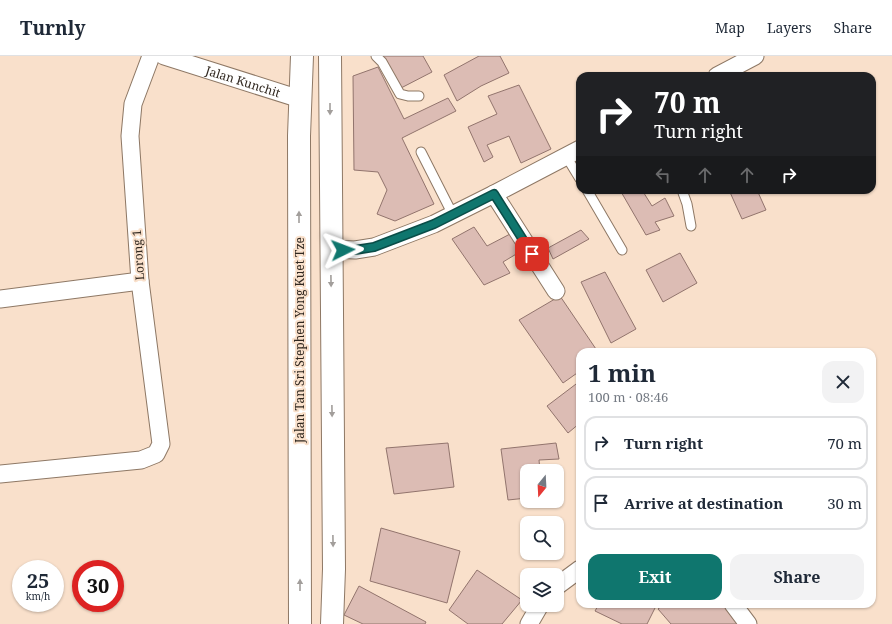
<!DOCTYPE html>
<meta charset="utf-8">
<style>
:root{--surface:#fff;--page:#f2f2f3;--text:#1f2937;--muted:#747a83;--line:#e0e1e3;--accent:#0f766e}
body{margin:0;font-family:"Noto Serif",serif;background:var(--page);color:var(--text);height:100vh;display:flex;flex-direction:column;font-size:15px;white-space:nowrap}
*{box-sizing:border-box;margin:0}
p{font-size:13px;color:var(--muted)}
.icon{flex:none;width:22px;height:22px;fill:none;stroke:currentColor;stroke-width:2;stroke-linecap:round;stroke-linejoin:round}
.map{position:relative;flex:1;overflow:hidden}
.sheet{position:absolute;left:576px;top:292px;width:300px;height:260px;display:flex;flex-direction:column;background:var(--surface);border-radius:12px;box-shadow:0 1px 3px #0004}
.sheet>*{flex:none}
.top-card{position:absolute;left:576px;top:16px;width:300px;height:122px;border-radius:12px;box-shadow:0 1px 3px #0004;background:#202124;color:#fff;overflow:hidden}
.needle{width:26px;rotate:198deg}
.buttons{position:absolute;left:520px;top:408px;display:grid;gap:8px}
.buttons a{display:grid;place-items:center;width:44px;height:44px;border-radius:8px;background:var(--surface);box-shadow:0 1px 3px #0004;font-size:20px}
.speed{position:absolute;left:12px;top:504px;display:flex;gap:8px;font-size:20px;font-weight:700;text-align:center}
.speed>*{display:grid;place-content:center;width:52px;height:52px;border-radius:50%;background:var(--surface);box-shadow:0 1px 3px #0004;line-height:1}
.speed small{font-size:10px;font-weight:400}
.speed .limit{border:6px solid #d22;background:#fff;color:#111}
.pin{position:absolute;display:grid;place-items:center;width:34px;height:34px;color:#fff;margin:-17px;border-radius:8px;box-shadow:0 2px 6px #0006}
.me{position:absolute;width:44px;margin:-22px;rotate:87deg;stroke-linejoin:round;filter:drop-shadow(0 0 3px #0008)}
.turn{display:flex;align-items:center;gap:14px;height:84px;padding:0 12px;font-size:18px}
.turn .icon{width:52px;height:52px;stroke-width:2.5}
.turn b{display:block;font-size:28px;line-height:34px}
.lanes{display:flex;align-items:center;height:38px;padding:0 12px;background:#0003;justify-content:center;gap:20px;direction:ltr}
.lanes .off{opacity:.35}
.round{display:grid;place-items:center;flex:none;width:42px;height:42px;border-radius:12px;background:var(--page)}
.headline{display:flex;align-items:center;justify-content:space-between;height:68px;padding:0 12px}
h1{font-size:24px;font-weight:700;line-height:30px}
.primary-button{display:flex;gap:8px;margin-top:auto;padding:8px 12px}
.primary-button a{flex:1;height:46px;border-radius:12px;background:var(--accent);color:#fff;font-size:16px;font-weight:700;line-height:46px;text-align:center}
.primary-button a+a{background:var(--page);color:var(--text)}
ul{padding:0;list-style:none}
li{display:flex;align-items:center;gap:12px;height:54px;margin:0 8px 6px;padding:0 4px;border:2px solid var(--line);border-radius:12px}
li div{flex:1}
li b{display:block;font-size:15px}
li em{font-style:normal}
header{display:flex;align-items:center;gap:24px;box-sizing:border-box;height:56px;padding:0 20px;background:var(--surface);border-bottom:1px solid var(--line)}
header strong{font-size:19px}
nav{display:flex;gap:22px;margin-inline-start:auto;font-size:14px}
.map>svg:first-child{display:block}
</style>
<header>
<strong>Turnly</strong>
<nav><a>Map</a><a>Layers</a><a>Share</a></nav>
</header>
<div class="map">
<svg width="892" height="568" viewBox="0 0 892 568">
<rect width="100%" height="100%" fill="#f9e0cb"/>
<g fill="#dcbcb4" stroke="#92746d">
<path d="M383,0H423L432,16L401,32Z"/>
<path d="M479,0H500L509,17L481,30L457,45L444,19Z"/>
<path d="M378,11L404,63L448,42L456,55L402,82L434,148L395,165L377,158L387,134L378,116L354,114L353,20Z"/>
<path d="M519,29L551,93L521,107L509,80L487,89L493,101L484,106L468,71L497,58L488,40Z"/>
<path d="M620,134H642L652,150L665,142L674,160L655,166L660,174L646,179Z"/>
<path d="M729,134H757L766,154L742,163Z"/>
<path d="M474,171L487,190L512,177L523,194L503,206L510,217L484,229L452,183Z"/>
<path d="M581,174L589,183L553,203L548,192Z"/>
<path d="M680,197L697,227L663,246L646,214Z"/>
<path d="M605,216L636,273L611,287L581,226Z"/>
<path d="M560,240L598,296H580V315L563,327L519,264Z"/>
<path d="M580,325V367L568,377L547,350Z"/>
<path d="M448,387L454,431L394,438L386,392Z"/>
<path d="M556,387L559,403L539,404L540,415H527V442L508,444L501,393Z"/>
<path d="M381,472L460,495L447,547L370,525Z"/>
<path d="M477,514L522,544L502,568H468L449,554Z"/>
<path d="M359,530L426,566L425,568H363L344,559Z"/>
<path d="M599,548H657L647,568H622L595,555Z"/>
<path d="M664,548H722L739,568H671L658,553Z"/>
</g>
<g fill="none" stroke-linecap="round" stroke-linejoin="round">
<g stroke="#8e7865" stroke-width="11">
<g id="service">
<path d="M376,0L382,6L400,38L408,40H419"/>
<path d="M421,96L453,159"/>
<path d="M566,100L580,123"/>
<path d="M587,134L622,194"/>
<path d="M682,134L687,148L691,170"/>
</g>
</g>
<g stroke="#8e7865" stroke-width="19">
<g id="minor">
<path id="s1" d="M164,0L300,43"/>
<path d="M717,20L755,0"/>
<path d="M494,138L556,235"/>
<path d="M331,193L355,194L374,191L434,168L494,138L580,93"/>
<path d="M0,243L140,225"/>
<path d="M0,418L141,404L156,398L161,388L140,225L130,80L133,48L151,0"/>
<path d="M557,530L580,513"/>
<path d="M733,548L748,568"/>
<path d="M529,568L540,549"/>
</g>
</g>
<g stroke="#8e7865" stroke-width="24">
<g id="secondary">
<path d="M330,0L334,513L332,568"/>
<path d="M300,568L299,80L302,0"/>
</g>
</g>
<use href="#service" stroke="#fff" stroke-width="9"/>
<use href="#minor" stroke="#fff" stroke-width="17"/>
<use href="#secondary" stroke="#fff" stroke-width="22"/>
</g>
<defs><path id="oneway-solid" d="M-6-.8H1V-3.2L6.5 0L1 3.2V.8H-6Z"/></defs>
<g fill="#a29e9b">
<use href="#oneway-solid" transform="translate(330 53) rotate(90)"/>
<use href="#oneway-solid" transform="translate(299 161) rotate(-90)"/>
<use href="#oneway-solid" transform="translate(331 225) rotate(89)"/>
<use href="#oneway-solid" transform="translate(332 355) rotate(89)"/>
<use href="#oneway-solid" transform="translate(333 485) rotate(89)"/>
<use href="#oneway-solid" transform="translate(300 529) rotate(-90)"/>
</g>
<g fill="none" stroke-linecap="round" stroke-linejoin="round">
<g stroke="#0a4d48" stroke-width="10">
<path id="route" d="M343,194H355L374,191L434,168L494,138L532,198"/>
</g>
<use href="#route" stroke="#0f766e" stroke-width="7"/>
</g>
<g text-anchor="middle" dominant-baseline="central" stroke-width="4" stroke-linejoin="round" paint-order="stroke">
<g font-size="12" fill="#312820" stroke="#f9e0cb">
<text stroke="none"><textPath href="#s1" startOffset="83">Jalan Kunchit</textPath></text>
<text transform="translate(138 199) rotate(-94)">Lorong 1</text>
<text transform="translate(299 284) rotate(-90)">Jalan Tan Sri Stephen Yong Kuet Tze</text>
</g>
</g>
</svg>
<div class="buttons">
<a><svg class="needle" viewBox="-14 -14 28 28"><path d="M0-13l5 13h-10z" fill="#e53935"/><path d="M0 13l5-13h-10z" fill="#747a83"/></svg></a>
<a><svg class="icon" aria-label="search" viewBox="0 0 24 24"><circle cx="10" cy="10" r="6"/><path d="M15 15l6 6"/></svg></a>
<a><svg class="icon" aria-label="layers" viewBox="0 0 24 24"><path d="M12 4l9 5-9 5-9-5zM3 14l9 5 9-5"/></svg></a>
</div>
<div class="speed"><div>25<small>km/h</small></div><div class="limit">30</div></div>
<div class="pin" style="left:532px;top:198px;background:#d93025"><svg class="icon" aria-label="arrive" viewBox="0 0 24 24"><path d="M6 21V4h12l-3 4 3 4H6"/></svg></div>
<svg class="me" style="left:343px;top:194px" viewBox="-20 -20 40 40"><path d="M0-17L14 15 0 8-14 15z" fill="#0f766e" stroke="#fff" stroke-width="4"/></svg>
<div class="top-card">
<div class="turn"><svg class="icon" aria-label="right" viewBox="0 0 24 24"><path d="M7 20v-9h11M14 6l5 5-5 5"/></svg><div><b>70 m</b>Turn right</div></div>
<div class="lanes"><svg class="icon off" aria-label="left" viewBox="0 0 24 24"><path d="M17 20v-9H6M10 6l-5 5 5 5"/></svg><svg class="icon off" aria-label="ahead" viewBox="0 0 24 24"><path d="M12 20V5M6 11l6-6 6 6"/></svg><svg class="icon off" aria-label="ahead" viewBox="0 0 24 24"><path d="M12 20V5M6 11l6-6 6 6"/></svg><svg class="icon" aria-label="right" viewBox="0 0 24 24"><path d="M7 20v-9h11M14 6l5 5-5 5"/></svg></div>
</div>
<section class="sheet">
<div class="headline"><div><h1>1 min</h1><p>100 m · 08:46</p></div><a class="round"><svg class="icon" aria-label="close" viewBox="0 0 24 24"><path d="M6 6l12 12M18 6L6 18"/></svg></a></div>
<ul>
<li><svg class="icon" aria-label="right" viewBox="0 0 24 24"><path d="M7 20v-9h11M14 6l5 5-5 5"/></svg><div><b>Turn right</b></div><em>70 m</em></li>
<li><svg class="icon" aria-label="arrive" viewBox="0 0 24 24"><path d="M6 21V4h12l-3 4 3 4H6"/></svg><div><b>Arrive at destination</b></div><em>30 m</em></li>
</ul>
<div class="primary-button"><a>Exit</a><a>Share</a></div>
</section>
</div>
